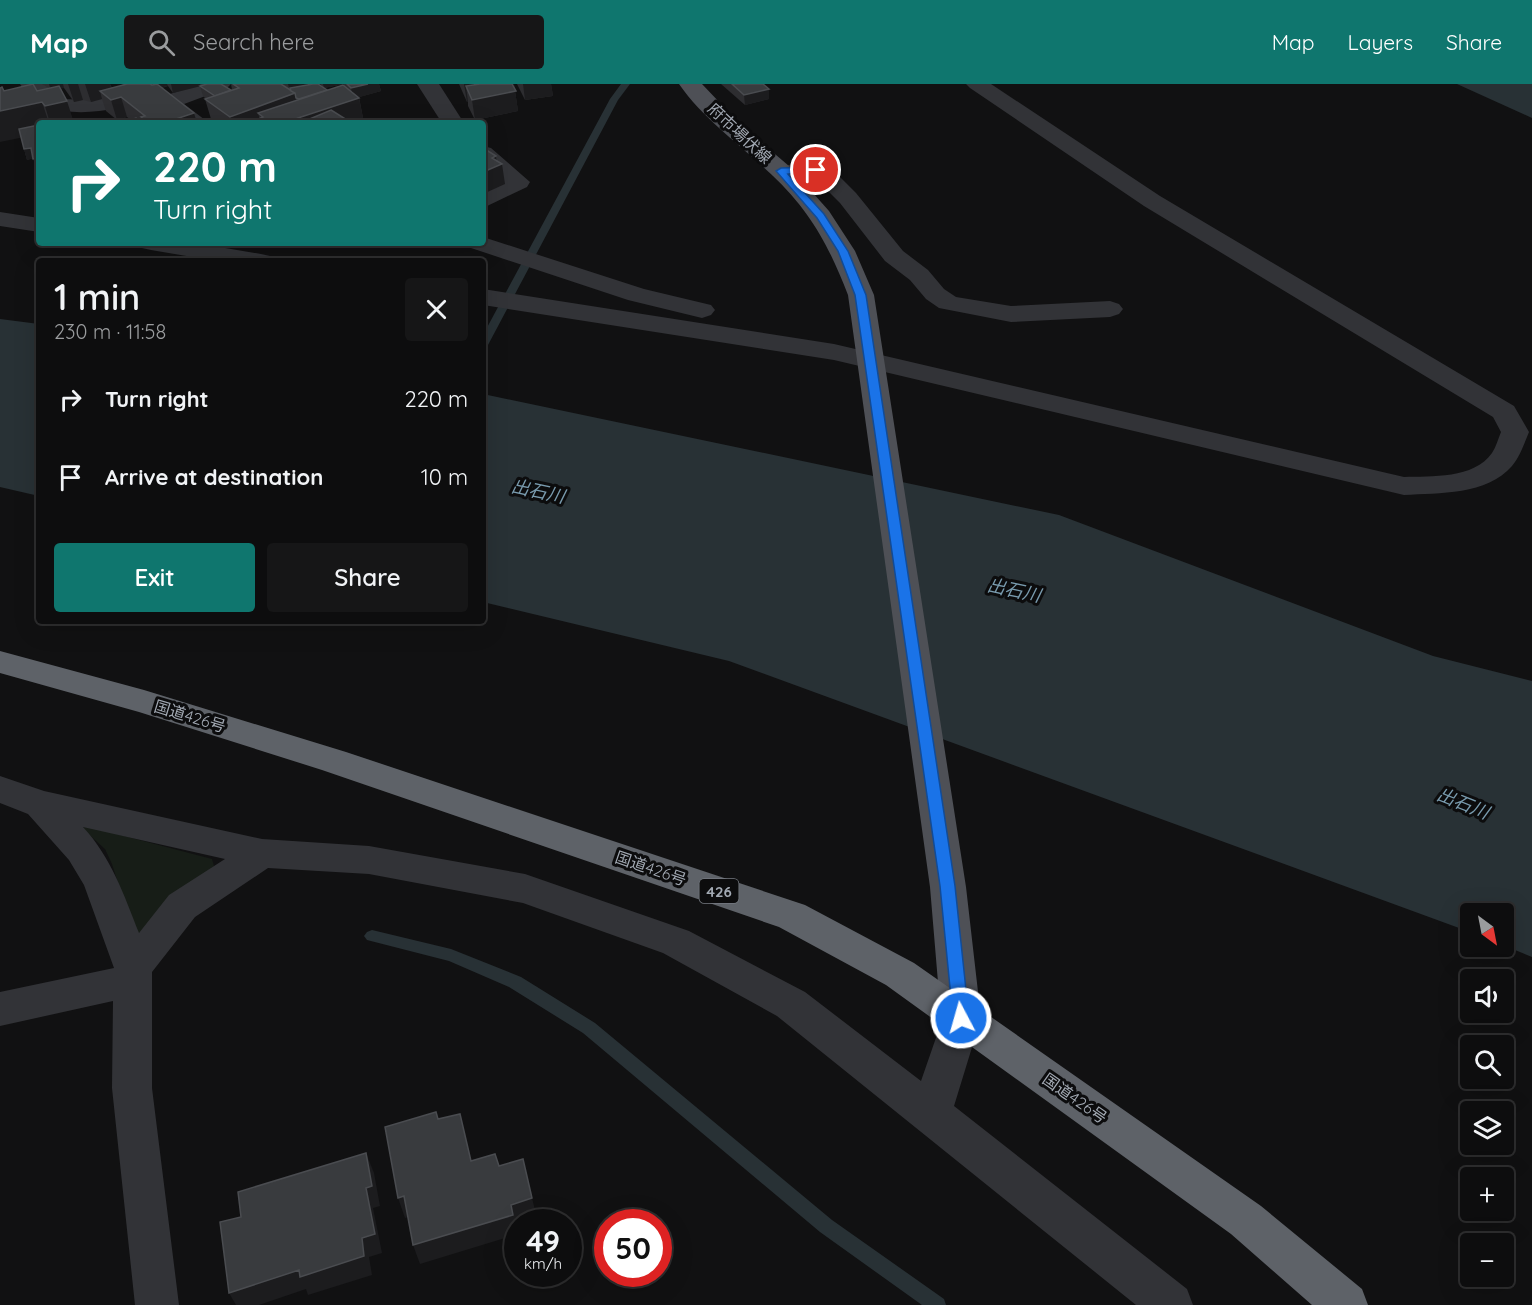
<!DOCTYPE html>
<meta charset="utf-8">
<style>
:root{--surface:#0d0d0e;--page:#161617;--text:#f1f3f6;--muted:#9a9c9e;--line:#2d2d2e;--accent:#0f766e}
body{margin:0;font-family:Quicksand,"Noto Sans JP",sans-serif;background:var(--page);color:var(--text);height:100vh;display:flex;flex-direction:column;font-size:22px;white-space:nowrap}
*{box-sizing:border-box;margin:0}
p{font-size:20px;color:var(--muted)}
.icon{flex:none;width:33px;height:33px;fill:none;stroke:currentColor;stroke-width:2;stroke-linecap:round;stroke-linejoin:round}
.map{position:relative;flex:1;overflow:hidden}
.side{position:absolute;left:36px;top:174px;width:450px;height:366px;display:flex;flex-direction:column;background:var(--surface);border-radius:6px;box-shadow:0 6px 24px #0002,0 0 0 2px var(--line)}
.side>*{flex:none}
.guide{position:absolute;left:36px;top:36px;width:450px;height:126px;border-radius:6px;box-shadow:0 6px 24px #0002,0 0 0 2px var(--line);background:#0f766e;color:#fff;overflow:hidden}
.needle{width:39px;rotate:148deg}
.fabs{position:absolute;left:1460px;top:819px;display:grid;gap:12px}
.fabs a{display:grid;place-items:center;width:54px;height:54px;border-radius:6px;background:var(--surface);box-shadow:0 6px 24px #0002,0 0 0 2px var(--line);font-size:30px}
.speed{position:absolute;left:504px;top:1125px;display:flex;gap:12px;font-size:30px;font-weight:700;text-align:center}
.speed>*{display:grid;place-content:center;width:78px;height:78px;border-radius:50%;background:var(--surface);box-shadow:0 6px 24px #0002,0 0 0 2px var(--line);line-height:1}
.speed small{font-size:15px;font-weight:400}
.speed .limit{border:9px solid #d22;background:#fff;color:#111}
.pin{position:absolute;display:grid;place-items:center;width:51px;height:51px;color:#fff;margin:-26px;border:3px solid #fff;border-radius:50%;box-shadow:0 2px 6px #0007}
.me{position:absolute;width:66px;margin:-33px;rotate:354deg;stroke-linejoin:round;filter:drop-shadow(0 0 4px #0008)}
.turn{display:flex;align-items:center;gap:21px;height:126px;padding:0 18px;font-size:27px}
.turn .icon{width:78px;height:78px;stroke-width:2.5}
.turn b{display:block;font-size:42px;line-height:51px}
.round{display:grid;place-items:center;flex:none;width:63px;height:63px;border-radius:6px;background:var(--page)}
.headline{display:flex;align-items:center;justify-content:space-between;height:102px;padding:0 18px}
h1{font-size:36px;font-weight:600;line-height:45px}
.button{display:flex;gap:12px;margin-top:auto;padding:12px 18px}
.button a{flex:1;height:69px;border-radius:6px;background:var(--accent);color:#fff;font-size:24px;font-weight:600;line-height:69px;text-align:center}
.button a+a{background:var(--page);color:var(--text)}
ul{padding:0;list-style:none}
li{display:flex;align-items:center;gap:18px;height:78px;padding:0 18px}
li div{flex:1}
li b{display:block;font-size:22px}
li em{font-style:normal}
header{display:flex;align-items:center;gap:36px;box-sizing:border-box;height:84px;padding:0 30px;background:var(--accent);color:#fff}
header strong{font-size:28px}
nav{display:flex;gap:33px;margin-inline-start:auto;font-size:21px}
.search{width:420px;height:54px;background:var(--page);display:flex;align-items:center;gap:15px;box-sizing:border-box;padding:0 21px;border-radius:6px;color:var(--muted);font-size:22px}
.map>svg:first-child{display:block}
</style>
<header>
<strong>Map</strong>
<div class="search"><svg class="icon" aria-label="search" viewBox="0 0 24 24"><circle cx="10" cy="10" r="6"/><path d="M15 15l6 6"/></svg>Search here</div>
<nav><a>Map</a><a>Layers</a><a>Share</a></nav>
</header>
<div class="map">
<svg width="1532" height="1221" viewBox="0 0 1532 1221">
<rect width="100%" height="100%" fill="#111112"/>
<path fill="#171d17" d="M86,742L212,775L214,782L139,849L134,850L112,780L105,765L84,746V743Z"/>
<g fill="#283135">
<path d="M1457,0H1532V34Z"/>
<path d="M0,235L39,240V412L0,403Z"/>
<path d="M483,310L1059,431L1433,572L1532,597V873L1503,861V830H1470V848L729,577L483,518Z"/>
</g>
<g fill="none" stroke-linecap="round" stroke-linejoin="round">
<g fill="#283135" fill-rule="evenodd">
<path d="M621,0H630L618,16L488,261L483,264V251L610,15Z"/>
<path d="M372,846L451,865L521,893L595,939L832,1136L944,1215L946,1221H922L820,1148L583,949L509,903L449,877L367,856L364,852L367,848Z"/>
</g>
<g fill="#323337" fill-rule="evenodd">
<path d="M20,0H44L64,15L85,16L157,5L170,10L200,0H231L227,4L184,20L209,39H184L153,18C109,25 51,44 20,0Z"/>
<path d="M417,0H439L464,39H442Z"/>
<path d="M966,0H991L1160,112L1514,322L1529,348C1524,360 1520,372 1512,382C1487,411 1439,409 1404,411L834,276L483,221V205L834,260L1404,393C1431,392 1474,395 1492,369C1496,363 1498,355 1501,348L1493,333L1144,122L970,4Z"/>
<path d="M483,62L491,64L530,98L527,103L483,124V108L504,97L483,80Z"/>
<path d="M816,79L833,86L856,109L903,167L928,186L944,205L956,213L1011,222L1110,217L1119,220L1123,225L1119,230L1110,233L1011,238L939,224L926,215L910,196L885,177L840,119L817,96L812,93L773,92L770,87L773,82Z"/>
<path d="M0,128L39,134V148L0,142Z"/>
<path d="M483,153L644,205L711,221L715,226L711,231L702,234L628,216L471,164L468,159H483Z"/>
<path d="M139,159H196L261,170L270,172L273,177H216L151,166L142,164Z"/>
<path d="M0,692L44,707L262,755L369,762L525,790L689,847L805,908L921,997L947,922L961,917L975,922L981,934L954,1022L1187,1205L1193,1221H1136L777,932L663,869L523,819L369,790L268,784L195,833L152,888V1004L179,1221H135L112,1004L113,917L0,942V908L114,884L84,801L69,776L28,730L0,719ZM83,743L225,775L169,811L139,849C124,811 111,773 83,743Z"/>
</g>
<path fill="#4e5056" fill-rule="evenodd" d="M679,0H702L741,41L789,82L829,127L855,167L874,211L966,803L981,934L975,946L961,951L947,946L941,934L930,803L848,211C829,162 811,128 772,91C741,61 704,36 679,0Z"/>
<path fill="#5e6268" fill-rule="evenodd" d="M0,567L144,606L346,668L805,821L914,879L1261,1122L1362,1205L1368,1221H1312L1231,1150L886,901L779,843L322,686L139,628L0,589Z"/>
</g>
<g fill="#2d2d30">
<path d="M42,0H110L112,4L123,1L122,0H200L201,2L231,7L232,6L231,0H318L327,6L344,2V0L324,4L320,0H379L381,7L359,13L363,34L355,36L359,39H215L211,35L205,15H206L203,12L200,2L173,9L168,2L162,4L197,39H122L131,36L127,33L117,36L106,27L102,15L91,18L83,16L74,18L64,4H61L74,39H84H39L37,85L33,74L27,76L21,54L4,7H37L49,4Z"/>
<path d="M459,0H514L518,27L475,36L468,22V18H467Z"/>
<path d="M517,0H551L553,12L525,16Z"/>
<path d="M721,0H763L769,15L745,21Z"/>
</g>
<g fill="#1c1c1e">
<path d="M49,0H63L64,4L51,7Z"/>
<path d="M68,0H78L83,16L74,18Z"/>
<path d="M85,0H110L114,12L100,7L102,15L91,18Z"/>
<path d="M127,0H167L168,2L130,11Z"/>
<path d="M171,0H200L201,2L173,9Z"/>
<path d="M288,0H312L295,11L299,29L263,33L258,29L261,39H232L230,33L291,11Z"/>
<path d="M323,0H344L324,4Z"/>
<path d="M368,0H379L381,7L353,15L351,4Z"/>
<path d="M464,0H514L518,27L475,36L472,16L466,2L468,18H467Z"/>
<path d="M523,0H551L553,12L525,16Z"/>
<path d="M769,5V15L745,21L744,11Z"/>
<path d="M121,13L127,33L117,36L111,16Z"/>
<path d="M359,14L363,34L347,39H293L298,34Z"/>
<path d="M67,17L74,39H50L45,22Z"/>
<path d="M42,18L49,39H39V50L0,58V27Z"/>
<path d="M194,29L197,39H164Z"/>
<path d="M31,64L34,74L27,76L24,65Z"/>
<path d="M496,72L497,82L502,80L505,100L483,110V88L492,74Z"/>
<path d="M39,74V85H37L33,75Z"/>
<path d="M366,1069L374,1089L380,1122L373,1124L382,1169L369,1173L372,1191L308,1211L306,1205L259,1221H236L229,1209L362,1154L366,1104Z"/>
<path d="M404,1112L411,1132L405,1134L398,1114Z"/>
<path d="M532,1114L537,1134L521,1138H518V1140H516L518,1150L420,1180L413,1161L511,1121Z"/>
</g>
<g fill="#393b3e" stroke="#4a4c50" stroke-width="1.5">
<path d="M33,0L37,7L59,2L67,17L45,22L42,18L0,27V4L2,3L4,7Z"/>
<path d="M127,0H150L152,1L157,0L194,29L164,39H148L141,33L145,32L121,13L111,16L100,7Z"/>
<path d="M207,0H221L231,6L215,12L200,2Z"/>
<path d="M233,0H281L295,9L230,33L205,15L239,4Z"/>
<path d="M313,0H318L327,6L299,15L296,14L295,9L291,7L290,4Z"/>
<path d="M347,0H368L351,4Z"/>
<path d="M480,0H512L516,7L472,16L466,2Z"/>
<path d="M732,0H763L769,5L744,11Z"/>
<path d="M343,1L359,14L298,34L301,36L293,39H249L263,33L258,29Z"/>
<path d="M331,26L350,38L354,36L359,39H300Z"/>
<path d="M136,34L141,39H122Z"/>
<path d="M111,35L118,39H99Z"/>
<path d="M82,36L84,39H72Z"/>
<path d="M39,41V74L33,75L31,64L24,65L19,45Z"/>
<path d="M483,64L496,72L492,74L502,80L483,88Z"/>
<path d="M436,1028L438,1035L460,1030L471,1077L495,1070L499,1082L523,1075L532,1114L511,1121L513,1131L413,1161L404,1112L398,1114L385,1043Z"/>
<path d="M366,1069L372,1102L366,1104L375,1150L362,1154L364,1172L300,1193L299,1186L229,1209L220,1138L241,1133L238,1108Z"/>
</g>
<path fill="#1a73e8" stroke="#114b97" stroke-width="1.5" d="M816,83L820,86L819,87L788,90L824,130L848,167L866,211L955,802L969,934L967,939L961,941L956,939L953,934L940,802L855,211L838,167L817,134L776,87L781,84Z"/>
<g text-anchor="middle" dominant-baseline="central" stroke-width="6" stroke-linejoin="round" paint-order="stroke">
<rect fill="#0c0c0d" stroke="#757a81" stroke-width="1.5" x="699.5" y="795" width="39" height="24" rx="4.5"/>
<g font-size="15" font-weight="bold" fill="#a2a9b3">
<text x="719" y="807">426</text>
</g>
<g font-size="16" fill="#a2a9b3" stroke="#0c0c0d">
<text transform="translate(740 49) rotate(43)">府市場伏線</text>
<text transform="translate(190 632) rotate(17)">国道426号</text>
<text transform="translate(651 784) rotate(19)">国道426号</text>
<text transform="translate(1075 1014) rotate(35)">国道426号</text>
</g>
<g font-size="18" font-style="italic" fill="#799bae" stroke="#0c0c0d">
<text transform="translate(538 407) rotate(12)">出石川</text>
<text transform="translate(1014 506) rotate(12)">出石川</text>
<text transform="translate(1463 719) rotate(22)">出石川</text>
</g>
</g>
</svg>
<div class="fabs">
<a><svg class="needle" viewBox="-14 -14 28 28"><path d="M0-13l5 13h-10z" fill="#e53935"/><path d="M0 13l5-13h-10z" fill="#9a9c9e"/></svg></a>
<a><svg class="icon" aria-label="sound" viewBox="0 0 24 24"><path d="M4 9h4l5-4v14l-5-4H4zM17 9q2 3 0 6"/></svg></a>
<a><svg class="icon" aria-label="search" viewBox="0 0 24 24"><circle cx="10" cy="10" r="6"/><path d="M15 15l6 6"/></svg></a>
<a><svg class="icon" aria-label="layers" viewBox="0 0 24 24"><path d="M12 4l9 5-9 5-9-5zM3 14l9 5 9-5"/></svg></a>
<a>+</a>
<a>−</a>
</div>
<div class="speed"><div>49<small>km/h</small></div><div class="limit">50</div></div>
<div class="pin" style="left:816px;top:86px;background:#d93025"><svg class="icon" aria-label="arrive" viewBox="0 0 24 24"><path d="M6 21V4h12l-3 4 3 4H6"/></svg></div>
<svg class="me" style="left:961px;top:934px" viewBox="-20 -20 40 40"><circle r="17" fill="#1a73e8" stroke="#fff" stroke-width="3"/><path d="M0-11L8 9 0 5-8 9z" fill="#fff"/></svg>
<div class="guide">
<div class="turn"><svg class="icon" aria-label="right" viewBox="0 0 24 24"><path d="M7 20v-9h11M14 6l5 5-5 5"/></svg><div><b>220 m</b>Turn right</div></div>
</div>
<section class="side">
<div class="headline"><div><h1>1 min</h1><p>230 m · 11:58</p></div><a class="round"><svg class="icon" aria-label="close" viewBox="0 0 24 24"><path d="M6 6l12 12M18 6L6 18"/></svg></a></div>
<ul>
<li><svg class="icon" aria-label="right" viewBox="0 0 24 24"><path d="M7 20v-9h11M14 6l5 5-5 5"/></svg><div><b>Turn right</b></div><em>220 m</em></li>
<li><svg class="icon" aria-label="arrive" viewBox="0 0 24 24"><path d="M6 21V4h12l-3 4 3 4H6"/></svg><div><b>Arrive at destination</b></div><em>10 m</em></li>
</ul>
<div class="button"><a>Exit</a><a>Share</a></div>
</section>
</div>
